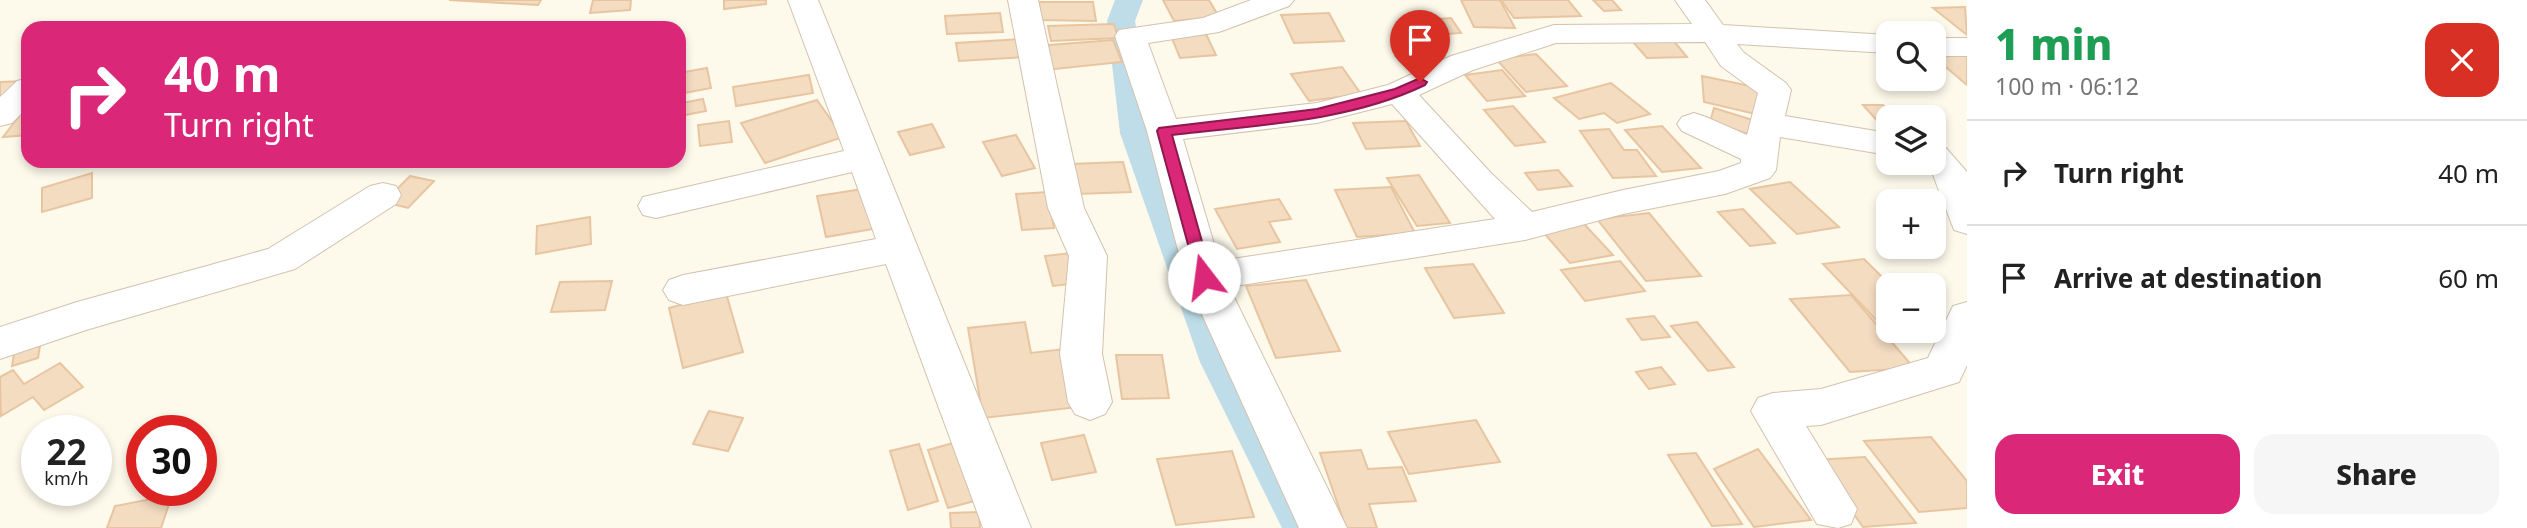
<!DOCTYPE html>
<meta charset="utf-8">
<style>
:root{--surface:#fff;--page:#f6f6f6;--text:#222;--muted:#767676;--line:#e0e0e0;--accent:#db2777}
body{margin:0;font-family:"Noto Sans",sans-serif;background:var(--page);color:var(--text);height:100vh;display:flex;flex-direction:column;font-size:26px;white-space:nowrap}
*{box-sizing:border-box;margin:0}
p{font-size:23px;color:var(--muted)}
.icon{flex:none;width:38px;height:38px;fill:none;stroke:currentColor;stroke-width:2;stroke-linecap:round;stroke-linejoin:round}
.map{position:relative;flex:1;overflow:hidden}
.panel{display:flex;flex-direction:column;background:var(--surface);width:560px}
.panel>*{flex:none}
.guide{position:absolute;left:21px;top:21px;width:665px;height:147px;border-radius:21px;box-shadow:0 4px 10px #0003;background:#db2777;color:#fff;overflow:hidden}
.tools{position:absolute;left:1876px;top:21px;display:grid;gap:14px}
.tools a{display:grid;place-items:center;width:70px;height:70px;border-radius:14px;background:var(--surface);box-shadow:0 4px 10px #0003;font-size:35px}
.speed{position:absolute;left:21px;top:415px;display:flex;gap:14px;font-size:35px;font-weight:700;text-align:center}
.speed>*{display:grid;place-content:center;width:91px;height:91px;border-radius:50%;background:var(--surface);box-shadow:0 4px 10px #0003;line-height:1}
.speed small{font-size:18px;font-weight:400}
.speed .limit{border:10px solid #d22;background:#fff;color:#111}
.pin{position:absolute;display:grid;place-items:center;width:60px;height:60px;color:#fff;margin:-72px -30px;border-radius:50% 50% 50% 0;rotate:-45deg;box-shadow:0 0 7px #0007}
.pin .icon{rotate:45deg}
.me{position:absolute;width:77px;margin:-38px;rotate:345deg;stroke-linejoin:round;filter:drop-shadow(0 0 5px #0008)}
.turn{display:flex;align-items:center;gap:24px;height:147px;padding:0 28px;font-size:32px}
.turn .icon{width:91px;height:91px;stroke-width:2.5}
.turn b{display:block;font-size:49px;line-height:60px}
.round{display:grid;place-items:center;flex:none;width:74px;height:74px;border-radius:21px;background:var(--page)}
.overview{display:flex;align-items:center;justify-content:space-between;height:119px;padding:0 28px}
h1{font-size:42px;font-weight:800;line-height:52px;color:#1e9e55}
.cta{display:flex;gap:14px;margin-top:auto;padding:14px 28px}
.cta a{flex:1;height:80px;border-radius:21px;background:var(--accent);color:#fff;font-size:28px;font-weight:800;line-height:80px;text-align:center}
.cta a+a{background:var(--page);color:var(--text)}
ul{padding:0;list-style:none}
li{display:flex;align-items:center;gap:21px;height:105px;padding:0 28px;border-top:2px solid var(--line)}
li div{flex:1}
li b{display:block;font-size:26px}
li em{font-style:normal}
main{display:flex;flex:1;min-height:0}
.map>svg:first-child{display:block}
</style>
<main>
<div class="map">
<svg width="1967" height="528" viewBox="0 0 1967 528">
<rect width="100%" height="100%" fill="#fdf9eb"/>
<g fill="none" stroke-linecap="round" stroke-linejoin="round">
<path fill="#bedde9" fill-rule="evenodd" d="M1115,0H1143L1135,21L1152,133L1240,362L1328,528H1282L1200,362L1120,133L1107,21Z"/>
</g>
<g fill="#f4dcc1" stroke="#e8c5a1" stroke-width="2">
<path d="M449,0H541L538,5Z"/>
<path d="M593,0H631L630,10L590,13Z"/>
<path d="M724,0H766V4L724,9Z"/>
<path d="M1163,0H1209L1219,17L1174,21Z"/>
<path d="M1461,0H1500L1515,28L1474,27Z"/>
<path d="M1501,0H1568L1581,16L1514,18Z"/>
<path d="M1593,0H1612L1621,10L1604,11Z"/>
<path d="M1039,2H1093L1096,21L1040,20Z"/>
<path d="M1965,7L1967,35L1933,8Z"/>
<path d="M1000,13L1003,32L947,34L945,16Z"/>
<path d="M1329,13L1344,41L1294,43L1281,15Z"/>
<path d="M1451,18L1461,33L1407,37L1397,22Z"/>
<path d="M1114,24L1118,38L1051,41L1048,26Z"/>
<path d="M1206,34L1216,55L1180,58L1171,36Z"/>
<path d="M1022,39L1026,57L959,61L956,43Z"/>
<path d="M1113,40L1122,62L1045,70L1037,46Z"/>
<path d="M1673,40L1687,57L1647,58L1633,42Z"/>
<path d="M1536,54L1567,86L1526,92L1496,59Z"/>
<path d="M1967,55V85L1934,57Z"/>
<path d="M1342,67L1361,94L1309,101L1291,74Z"/>
<path d="M707,68L711,88L679,94V73Z"/>
<path d="M1502,70L1525,96L1487,101L1465,75Z"/>
<path d="M809,75L813,93L736,106L733,87Z"/>
<path d="M1702,76L1760,88L1764,116L1704,102Z"/>
<path d="M26,81L0,100V82Z"/>
<path d="M1611,83L1650,114L1617,123L1604,113L1579,119L1554,98Z"/>
<path d="M703,99L706,111L685,115L682,103Z"/>
<path d="M817,100L843,137L765,163L741,123Z"/>
<path d="M1863,105H1883L1895,117H1888V124H1880Z"/>
<path d="M1513,106L1545,142L1515,146L1484,110Z"/>
<path d="M1714,108L1762,123L1758,137L1710,122Z"/>
<path d="M28,114V135L3,137L20,115Z"/>
<path d="M729,121L732,142L700,146L698,125Z"/>
<path d="M1406,121L1420,146L1366,149L1353,123Z"/>
<path d="M932,124L944,147L910,155L898,132Z"/>
<path d="M1662,126L1701,168L1662,172L1625,130Z"/>
<path d="M1609,129L1624,150H1637L1656,176L1613,178L1580,131Z"/>
<path d="M1016,135L1035,168L1002,176L983,142Z"/>
<path d="M1123,162L1131,192L1077,194L1071,164Z"/>
<path d="M1558,170L1572,186L1538,190L1525,173Z"/>
<path d="M92,173V198L42,212V188Z"/>
<path d="M1419,175L1450,223L1417,226L1387,178Z"/>
<path d="M410,176L434,181L408,208L384,202Z"/>
<path d="M1790,182L1839,227L1797,234L1750,189Z"/>
<path d="M1391,187L1415,233L1357,237L1335,190Z"/>
<path d="M863,189L873,229L826,237L817,196Z"/>
<path d="M1048,192L1054,228L1022,230L1016,194Z"/>
<path d="M1279,199L1291,219L1269,222L1280,242L1237,249L1215,209Z"/>
<path d="M1743,209L1775,243L1750,246L1718,212Z"/>
<path d="M1649,213L1701,276L1646,281L1597,219Z"/>
<path d="M590,217L591,244L536,254L537,226Z"/>
<path d="M1584,224L1613,255L1570,263L1543,232Z"/>
<path d="M1071,253L1079,283L1053,286L1045,256Z"/>
<path d="M1864,259L1890,285L1888,323L1880,324L1823,264Z"/>
<path d="M1620,261L1645,291L1585,301L1561,270Z"/>
<path d="M1473,264L1504,313L1454,318L1425,268Z"/>
<path d="M1306,280L1340,351L1276,358L1246,286Z"/>
<path d="M612,281L605,310L551,312L560,282Z"/>
<path d="M726,293L743,352L683,368L669,308Z"/>
<path d="M1851,295L1914,368L1850,372L1790,299Z"/>
<path d="M1654,316L1670,337L1642,340L1627,319Z"/>
<path d="M1025,322L1031,353L1064,349L1078,407L983,418L968,328Z"/>
<path d="M1697,322L1734,367L1708,371L1671,326Z"/>
<path d="M41,340L38,358L12,366L15,348Z"/>
<path d="M1116,355H1162L1169,398L1122,399Z"/>
<path d="M60,363L83,387L44,410L33,397L1,416L0,377L13,370L24,384Z"/>
<path d="M1661,367L1675,384L1649,389L1636,372Z"/>
<path d="M709,411L743,418L728,451L693,444Z"/>
<path d="M1476,420L1500,462L1409,474L1388,432Z"/>
<path d="M1084,435L1096,472L1052,480L1041,443Z"/>
<path d="M1931,437L1967,481V508L1919,512L1864,441Z"/>
<path d="M957,442L978,500L948,508L928,450Z"/>
<path d="M919,444L938,501L908,510L890,451Z"/>
<path d="M1758,449L1811,520L1754,527L1714,469Z"/>
<path d="M1361,450L1368,469L1402,467L1416,501L1369,504L1377,528H1346L1320,453Z"/>
<path d="M1232,451L1254,517L1176,525L1157,459Z"/>
<path d="M1696,453L1742,524L1712,526L1668,455Z"/>
<path d="M1865,457L1916,523L1863,527L1815,460Z"/>
<path d="M172,495L161,528H107L115,506Z"/>
<path d="M979,512L980,528H951L950,513Z"/>
</g>
<g fill="none" stroke-linecap="round" stroke-linejoin="round">
<g stroke="#d2c2af" stroke-width="2">
<g id="minor">
<path d="M788,0H818L1031,528H983L886,264L683,305L669,300L663,290L669,280L683,275L876,239L852,172L656,218L643,215L638,206L643,197L656,194L844,151Z"/>
<path d="M1008,0H1038L1084,208L1107,256L1102,354L1112,402L1105,414L1090,420L1075,414L1068,402L1060,354L1069,256L1048,208Z"/>
<path d="M1251,0H1294L1289,6L1219,32L1148,43L1176,119L1317,103L1388,85L1451,56L1554,25L1692,24L1675,0H1705L1723,25L1888,35V53L1737,44L1743,52L1786,83L1791,90L1785,116L1888,133V155L1780,137L1776,170L1770,178L1725,194L1623,214L1525,240L1229,287L1347,528H1299L1185,277L1147,131L1115,36L1119,30L1203,18ZM1705,42L1721,66L1758,93L1747,135L1706,117L1694,113L1682,117L1677,124L1682,131L1741,159V163L1719,171L1623,190L1532,212L1491,173L1419,95L1473,70L1556,43ZM1392,104L1495,219L1219,261L1183,139L1317,123Z"/>
<rect x="1934" y="38" width="33" height="18"/>
<path d="M28,78V107L12,123L0,126V97L17,81Z"/>
<path d="M1934,145L1946,148L1967,172V234L1954,230L1933,175L1921,163H1934Z"/>
<path d="M383,183L396,186L401,195L396,204L295,269L86,330L0,359V327L77,302L268,249L370,186Z"/>
<path d="M1967,302V365L1959,382L1821,425L1806,426L1857,509L1851,524L1838,528L1817,524L1751,411L1758,398L1773,393L1821,389L1928,358L1953,306Z"/>
</g>
</g>
<use href="#minor" fill="#fff" fill-rule="evenodd"/>
</g>
<path fill="#db2777" stroke="#8e194d" stroke-width="2" d="M1420,78L1427,82L1425,85C1348,122 1256,125 1172,135L1212,277L1210,281H1198L1157,131L1159,128L1317,109L1395,89Z"/>
</svg>
<div class="tools">
<a><svg class="icon" aria-label="search" viewBox="0 0 24 24"><circle cx="10" cy="10" r="6"/><path d="M15 15l6 6"/></svg></a>
<a><svg class="icon" aria-label="layers" viewBox="0 0 24 24"><path d="M12 4l9 5-9 5-9-5zM3 14l9 5 9-5"/></svg></a>
<a>+</a>
<a>−</a>
</div>
<div class="speed"><div>22<small>km/h</small></div><div class="limit">30</div></div>
<div class="pin" style="left:1420px;top:82px;background:#d93025"><svg class="icon" aria-label="arrive" viewBox="0 0 24 24"><path d="M6 21V4h12l-3 4 3 4H6"/></svg></div>
<svg class="me" style="left:1204px;top:277px" viewBox="-20 -20 40 40"><circle r="19" fill="#fff"/><path d="M0-13L10 11 0 6-10 11z" fill="#db2777"/></svg>
<div class="guide">
<div class="turn"><svg class="icon" aria-label="right" viewBox="0 0 24 24"><path d="M7 20v-9h11M14 6l5 5-5 5"/></svg><div><b>40 m</b>Turn right</div></div>
</div>
</div>
<section class="panel">
<div class="overview"><div><h1>1 min</h1><p>100 m · 06:12</p></div><a class="round" style="background:#d93025;color:#fff"><svg class="icon" aria-label="close" viewBox="0 0 24 24"><path d="M6 6l12 12M18 6L6 18"/></svg></a></div>
<ul>
<li><svg class="icon" aria-label="right" viewBox="0 0 24 24"><path d="M7 20v-9h11M14 6l5 5-5 5"/></svg><div><b>Turn right</b></div><em>40 m</em></li>
<li><svg class="icon" aria-label="arrive" viewBox="0 0 24 24"><path d="M6 21V4h12l-3 4 3 4H6"/></svg><div><b>Arrive at destination</b></div><em>60 m</em></li>
</ul>
<div class="cta"><a>Exit</a><a>Share</a></div>
</section>
</main>
